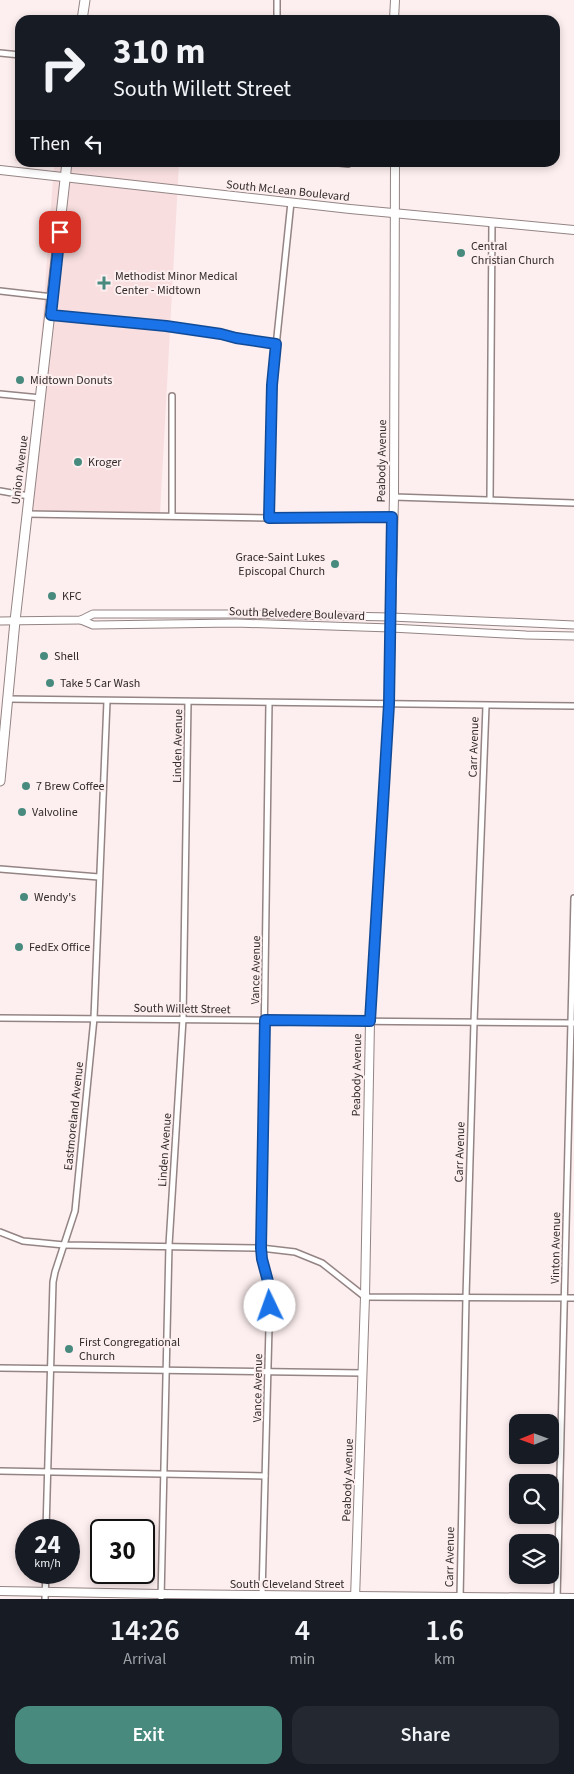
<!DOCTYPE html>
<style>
:root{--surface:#171b24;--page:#242831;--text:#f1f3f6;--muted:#9ea1a6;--accent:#488b7e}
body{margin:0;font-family:"Source Sans 3",sans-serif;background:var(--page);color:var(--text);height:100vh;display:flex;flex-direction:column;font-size:19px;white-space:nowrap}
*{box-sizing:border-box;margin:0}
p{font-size:16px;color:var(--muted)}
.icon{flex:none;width:28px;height:28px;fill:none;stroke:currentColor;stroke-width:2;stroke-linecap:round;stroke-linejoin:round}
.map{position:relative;height:1599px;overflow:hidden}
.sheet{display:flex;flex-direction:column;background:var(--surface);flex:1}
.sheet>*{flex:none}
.guide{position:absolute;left:15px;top:15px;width:545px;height:152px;border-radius:15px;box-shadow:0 2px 8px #0003;background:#171b24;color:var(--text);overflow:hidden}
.needle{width:32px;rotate:269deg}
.buttons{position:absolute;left:509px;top:1414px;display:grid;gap:10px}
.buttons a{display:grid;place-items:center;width:50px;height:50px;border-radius:10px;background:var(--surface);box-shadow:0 2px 8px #0003;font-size:25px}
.speed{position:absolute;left:15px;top:1519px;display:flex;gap:10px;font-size:25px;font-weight:700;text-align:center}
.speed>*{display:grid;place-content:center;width:65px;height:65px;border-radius:50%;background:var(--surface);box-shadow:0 2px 8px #0003;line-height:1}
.speed small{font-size:12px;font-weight:400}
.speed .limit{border:2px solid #111;border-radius:8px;background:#fff;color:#111}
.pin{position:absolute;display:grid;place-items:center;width:42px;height:42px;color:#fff;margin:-21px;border-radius:10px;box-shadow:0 2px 8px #0006}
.me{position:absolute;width:55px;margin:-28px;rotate:357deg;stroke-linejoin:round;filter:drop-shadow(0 0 4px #0008)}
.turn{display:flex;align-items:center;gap:18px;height:105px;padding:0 15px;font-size:22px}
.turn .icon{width:65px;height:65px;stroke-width:2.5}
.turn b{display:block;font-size:35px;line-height:42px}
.then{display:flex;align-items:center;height:48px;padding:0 15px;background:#0003;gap:10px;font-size:19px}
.eta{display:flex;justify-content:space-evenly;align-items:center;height:85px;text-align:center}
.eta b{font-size:30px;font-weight:600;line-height:35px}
.button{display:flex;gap:10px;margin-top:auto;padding:10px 15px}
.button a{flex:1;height:58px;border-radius:15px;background:var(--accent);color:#fff;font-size:20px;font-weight:600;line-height:58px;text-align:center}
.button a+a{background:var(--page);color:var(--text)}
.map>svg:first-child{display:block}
</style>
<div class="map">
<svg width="574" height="1599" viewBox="0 0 574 1599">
<rect width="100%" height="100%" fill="#fdeeef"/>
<g fill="#f8dedf">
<path d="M16,136L20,137V162L15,161Z"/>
<path d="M24,163H179L160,514L28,513L54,167Z"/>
</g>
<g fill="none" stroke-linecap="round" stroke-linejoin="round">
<g stroke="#948484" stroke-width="8">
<g id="minor">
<path d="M277,0V20"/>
<path d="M0,53L20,55"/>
<path d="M330,162L348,164V162"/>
<path d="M0,291L53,297"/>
<path d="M51,315L165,326L221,334L236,338L276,344"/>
<path d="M0,394L41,398"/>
<path d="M172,396V516"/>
<path d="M0,491L29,496"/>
<path d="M394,497L574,503"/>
<path d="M490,500L492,222"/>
<path d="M27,514L269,518L392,517"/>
<path d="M269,518L272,385L291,202"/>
<path d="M8,699L574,706"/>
<path d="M0,869L99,877"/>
<path d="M0,1018L574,1023"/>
<path d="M0,1232L23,1241L64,1245L261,1248L295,1252L322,1263L365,1297L574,1298"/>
<path d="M0,1368L363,1373"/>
<path d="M0,1471L265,1476"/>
<path d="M46,1530L53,1282L55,1272L75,1211L94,1018L107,701"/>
<path d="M262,1595L270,1289L261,1259V1248L269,703"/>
<path d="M45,1599L46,1572"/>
<path d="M161,1599L169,1245L183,1019L188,702"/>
<path d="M460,1599L466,1297L474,1022L486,706"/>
<path d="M557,1599L574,898"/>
</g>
</g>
<g stroke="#948484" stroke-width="9">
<g id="tertiary">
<path d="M81,620L93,625L236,623L391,628L526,635L574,636"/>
<path d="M0,621L81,620L93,614H236L391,617L574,625"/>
</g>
</g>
<g stroke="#948484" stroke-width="10">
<g id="secondary">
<path d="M394,20L395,0"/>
<path d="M0,170L350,209L574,230"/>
<path d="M0,1591L161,1594L574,1598"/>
<path d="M355,1599L365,1297L370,1021L389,704L394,497L395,162"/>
</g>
</g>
<g stroke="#948484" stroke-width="11">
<g id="primary">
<path d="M82,20L85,0"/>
<path d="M0,781L15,621L67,162"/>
</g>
</g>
<use href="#minor" stroke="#fff" stroke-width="5"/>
<use href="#tertiary" stroke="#fff" stroke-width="7"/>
<use href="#secondary" stroke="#fff" stroke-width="8"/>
<use href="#primary" stroke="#fff" stroke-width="9"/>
</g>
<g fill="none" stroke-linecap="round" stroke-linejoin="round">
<g stroke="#114b97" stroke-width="12">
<path id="route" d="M60,232L51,315L166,326L221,334L236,338L276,344L272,385L269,518L392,517L389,704L370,1021L265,1020L261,1248L262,1259L270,1289V1306"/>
</g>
<use href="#route" stroke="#1a73e8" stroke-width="9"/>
</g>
<g fill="#488b7e" stroke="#fdeeef" stroke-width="2">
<circle cx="461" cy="253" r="5"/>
<path d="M101.5 275.5h5v5h5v5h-5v5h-5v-5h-5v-5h5z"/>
<circle cx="20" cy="380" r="5"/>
<circle cx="78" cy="462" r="5"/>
<circle cx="335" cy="564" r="5"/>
<circle cx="52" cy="596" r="5"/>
<circle cx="44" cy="656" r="5"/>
<circle cx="50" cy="683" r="5"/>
<circle cx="26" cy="786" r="5"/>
<circle cx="22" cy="812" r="5"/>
<circle cx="24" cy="897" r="5"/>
<circle cx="19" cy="947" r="5"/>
<circle cx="69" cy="1349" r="5"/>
</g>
<g text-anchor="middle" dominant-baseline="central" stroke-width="4" stroke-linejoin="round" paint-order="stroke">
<g font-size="12" fill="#322b2b" stroke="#fdeeef">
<text transform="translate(288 191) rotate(6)">South McLean Boulevard</text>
<text transform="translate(382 461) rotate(-89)">Peabody Avenue</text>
<text transform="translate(20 470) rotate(-83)">Union Avenue</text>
<text transform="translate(297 614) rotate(2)">South Belvedere Boulevard</text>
<text transform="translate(178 746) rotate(-89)">Linden Avenue</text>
<text transform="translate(474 747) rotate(-88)">Carr Avenue</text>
<text transform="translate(256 970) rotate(-89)">Vance Avenue</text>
<text transform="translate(182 1009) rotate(1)">South Willett Street</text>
<text transform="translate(357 1075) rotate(-89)">Peabody Avenue</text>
<text transform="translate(74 1116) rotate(-84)">Eastmoreland Avenue</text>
<text transform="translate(165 1150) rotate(-86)">Linden Avenue</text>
<text transform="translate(460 1152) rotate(-88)">Carr Avenue</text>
<text transform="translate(556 1248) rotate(-89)">Vinton Avenue</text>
<text transform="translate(258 1388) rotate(-89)">Vance Avenue</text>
<text transform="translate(348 1480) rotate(-88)">Peabody Avenue</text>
<text transform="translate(450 1557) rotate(-89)">Carr Avenue</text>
<text x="287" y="1584">South Cleveland Street</text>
</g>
<g font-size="12" fill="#322b2b" stroke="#fdeeef" text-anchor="start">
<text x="471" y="246">Central<tspan x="471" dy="14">Christian Church</tspan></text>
<text x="115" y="276">Methodist Minor Medical<tspan x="115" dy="14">Center - Midtown</tspan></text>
<text x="30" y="380">Midtown Donuts</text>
<text x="88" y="462">Kroger</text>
<text x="325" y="557" text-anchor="end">Grace-Saint Lukes<tspan x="325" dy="14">Episcopal Church</tspan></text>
<text x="62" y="596">KFC</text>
<text x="54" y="656">Shell</text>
<text x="60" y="683">Take 5 Car Wash</text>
<text x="36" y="786">7 Brew Coffee</text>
<text x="32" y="812">Valvoline</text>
<text x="34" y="897">Wendy's</text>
<text x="29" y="947">FedEx Office</text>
<text x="79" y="1342">First Congregational<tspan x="79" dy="14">Church</tspan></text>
</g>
</g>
</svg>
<div class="buttons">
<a><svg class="needle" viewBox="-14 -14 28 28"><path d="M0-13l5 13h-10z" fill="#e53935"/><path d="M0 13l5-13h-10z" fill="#9ea1a6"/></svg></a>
<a><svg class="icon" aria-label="search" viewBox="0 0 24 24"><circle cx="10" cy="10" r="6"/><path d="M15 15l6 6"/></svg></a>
<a><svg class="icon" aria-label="layers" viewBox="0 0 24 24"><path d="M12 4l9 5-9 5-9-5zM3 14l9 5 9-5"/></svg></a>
</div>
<div class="speed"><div>24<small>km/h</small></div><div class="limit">30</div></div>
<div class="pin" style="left:60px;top:232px;background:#d93025"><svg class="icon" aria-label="arrive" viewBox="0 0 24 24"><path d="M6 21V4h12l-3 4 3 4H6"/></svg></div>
<svg class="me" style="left:270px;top:1306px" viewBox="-20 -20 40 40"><circle r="19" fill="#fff"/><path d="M0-13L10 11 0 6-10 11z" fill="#1a73e8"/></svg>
<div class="guide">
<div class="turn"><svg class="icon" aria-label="right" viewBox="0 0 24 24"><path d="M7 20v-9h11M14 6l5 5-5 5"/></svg><div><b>310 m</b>South Willett Street</div></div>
<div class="then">Then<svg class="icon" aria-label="left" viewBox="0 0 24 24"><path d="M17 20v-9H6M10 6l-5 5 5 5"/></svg></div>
</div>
</div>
<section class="sheet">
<div class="eta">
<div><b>14:26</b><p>Arrival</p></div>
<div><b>4</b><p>min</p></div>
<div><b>1.6</b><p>km</p></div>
</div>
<div class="button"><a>Exit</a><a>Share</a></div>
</section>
